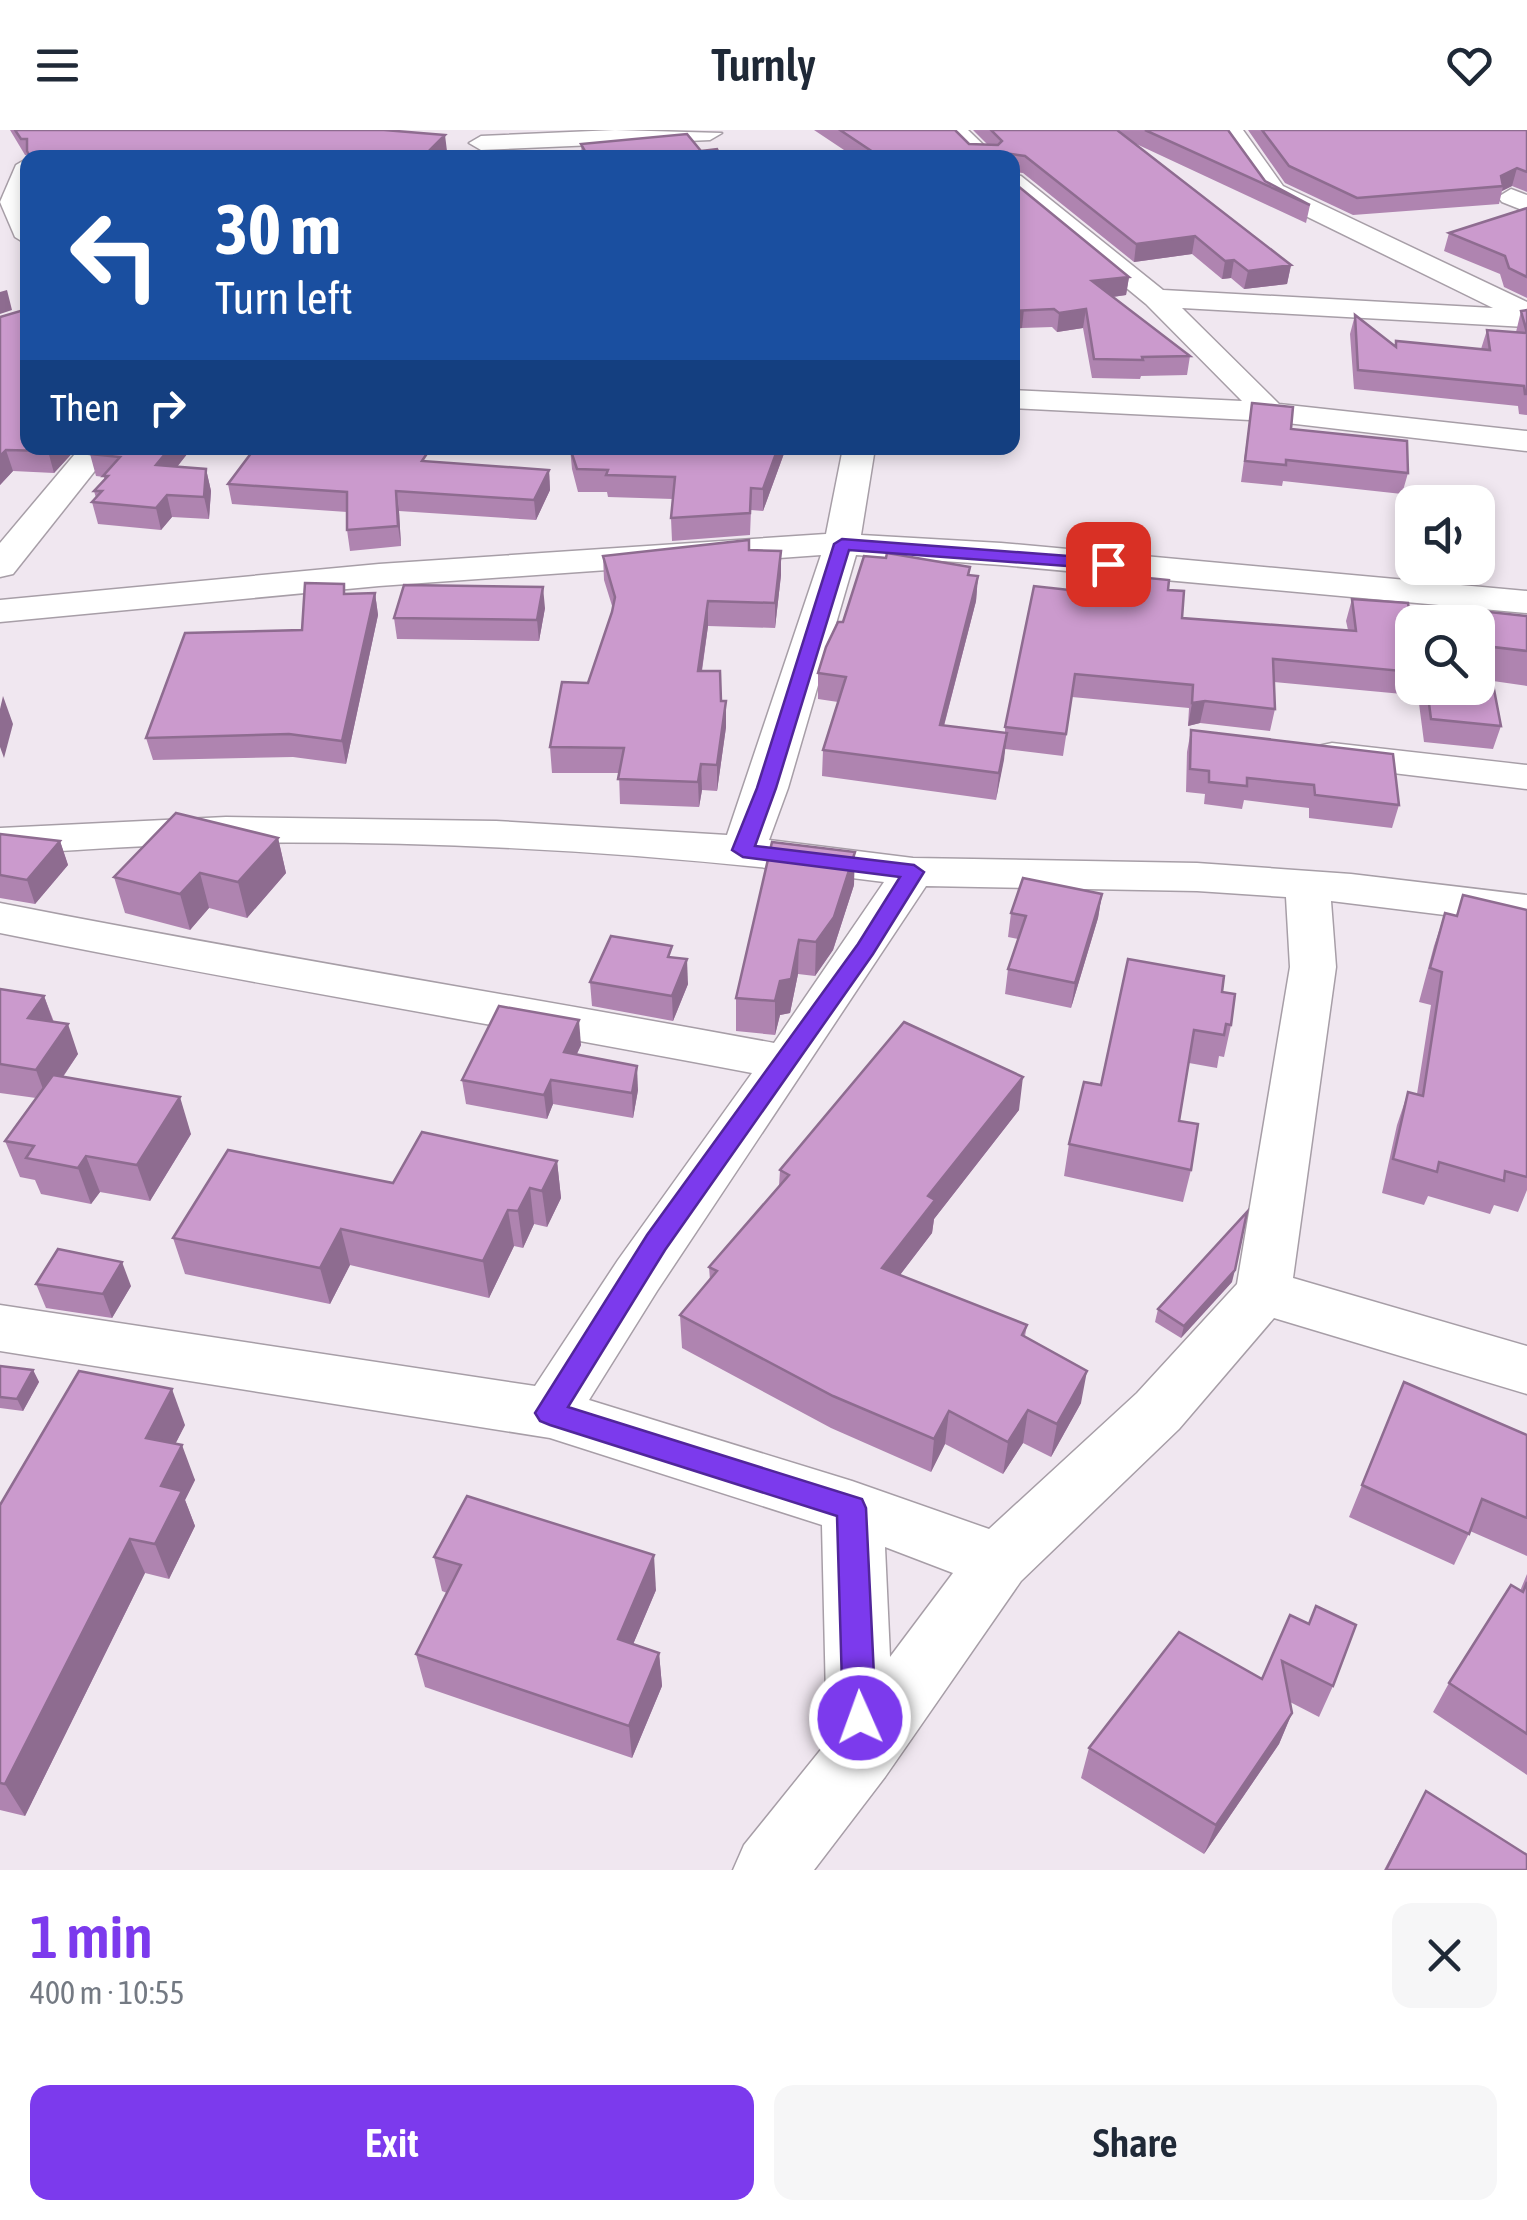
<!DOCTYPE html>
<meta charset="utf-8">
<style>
:root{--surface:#fff;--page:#f6f6f7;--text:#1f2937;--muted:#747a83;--accent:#7c3aed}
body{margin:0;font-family:"Asap Condensed",sans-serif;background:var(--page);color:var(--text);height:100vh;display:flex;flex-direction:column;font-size:38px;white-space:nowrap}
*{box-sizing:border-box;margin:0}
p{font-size:32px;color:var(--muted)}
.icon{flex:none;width:55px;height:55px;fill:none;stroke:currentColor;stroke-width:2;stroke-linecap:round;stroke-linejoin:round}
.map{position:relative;height:1740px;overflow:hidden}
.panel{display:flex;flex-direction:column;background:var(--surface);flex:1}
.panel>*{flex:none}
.top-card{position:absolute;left:20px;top:20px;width:1000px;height:305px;border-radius:20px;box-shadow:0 5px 15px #0003;background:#1a4fa0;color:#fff;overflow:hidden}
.fabs{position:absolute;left:1395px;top:355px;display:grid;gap:20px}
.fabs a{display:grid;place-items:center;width:100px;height:100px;border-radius:20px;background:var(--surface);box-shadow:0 5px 15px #0003;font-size:50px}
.pin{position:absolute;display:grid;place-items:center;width:85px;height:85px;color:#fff;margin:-42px;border-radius:20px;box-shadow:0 5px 15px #0006}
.me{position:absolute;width:110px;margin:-55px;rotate:358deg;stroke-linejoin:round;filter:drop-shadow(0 0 8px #0008)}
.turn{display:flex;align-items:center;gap:35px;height:210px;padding:0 30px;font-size:45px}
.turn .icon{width:130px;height:130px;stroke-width:2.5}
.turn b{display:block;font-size:70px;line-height:85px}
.then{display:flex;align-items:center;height:95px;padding:0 30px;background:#0003;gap:20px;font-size:38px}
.round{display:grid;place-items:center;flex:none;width:105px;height:105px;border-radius:20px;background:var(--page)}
.summary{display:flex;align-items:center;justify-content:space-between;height:170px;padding:0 30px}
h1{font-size:60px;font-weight:600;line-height:75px;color:var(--accent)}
.action{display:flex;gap:20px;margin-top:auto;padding:20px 30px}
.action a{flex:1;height:115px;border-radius:20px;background:var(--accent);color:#fff;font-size:40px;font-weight:600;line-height:115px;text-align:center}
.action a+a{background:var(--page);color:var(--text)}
header{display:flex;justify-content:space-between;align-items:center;height:130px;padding:0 30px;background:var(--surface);font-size:45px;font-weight:600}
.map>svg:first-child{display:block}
</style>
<header><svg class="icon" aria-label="menu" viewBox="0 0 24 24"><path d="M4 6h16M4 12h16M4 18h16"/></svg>Turnly<svg class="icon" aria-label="heart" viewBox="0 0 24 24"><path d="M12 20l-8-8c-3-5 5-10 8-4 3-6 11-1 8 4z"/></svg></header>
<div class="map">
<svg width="1527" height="1740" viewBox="0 0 1527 1740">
<rect width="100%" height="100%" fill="#f0e7f0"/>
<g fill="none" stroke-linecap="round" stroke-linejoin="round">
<g stroke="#a79ea7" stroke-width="3">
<g id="minor">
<path d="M615,0L722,3L710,10L481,20L469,13L481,6Z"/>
<path d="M942,0H968L997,28H970Z"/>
<path d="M1218,0H1243L1283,56L1527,172V197L1182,178L1279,274L1527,301V321L1270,291L1012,278V260L1242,271L1146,174L1012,64V44L1021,46L1163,160L1493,178L1265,66Z"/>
<path d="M28,28V115L15,107L0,72L16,35Z"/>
<path d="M1511,59L1527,65V82L1502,72L1498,67Z"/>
<path d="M80,318H113L13,444L0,447V413Z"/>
<path d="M843,318H875L861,405L1001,413L1527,461V483L1001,435L856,425L788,658L769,710L913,728L1197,733L1351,744L1527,765V795L1331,771L1336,837L1293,1148L1527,1216V1264L1274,1188L1179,1299L1021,1451L885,1647L814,1740H733L744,1715L827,1612L822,1395L550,1308L0,1221V1175L535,1256L618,1130L752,943C501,895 250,854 0,803V773C257,824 516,865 774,913L884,752C667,723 447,710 227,713C151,714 76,721 0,724V698L226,687L496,691L727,705L821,425L379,456L0,492V470L379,434L826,404ZM926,756L1197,761L1286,767L1290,837L1237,1154L1137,1263L989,1399L852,1351L589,1270L657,1161ZM885,1417L953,1443L890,1527Z"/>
<path d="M1332,613L1527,635V659L1318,634L1312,625L1318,616Z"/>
</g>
</g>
<use href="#minor" fill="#fff" fill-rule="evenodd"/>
</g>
<g fill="#af84b0">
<path d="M10,0H395L447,21L440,28H29V26L25,25Z"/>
<path d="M814,0H955L969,14H987L973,0H1228L1265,51L1310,75L1306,93L1132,12L1291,135L1287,154L1244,159L1231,148L1222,149L1192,124L1134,132L1023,43L1012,42V28H856Z"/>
<path d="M1248,0H1527V62L1512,56L1502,61L1499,74L1353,85L1285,53Z"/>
<path d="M581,14L701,21L721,28H582Z"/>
<path d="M1012,51L1129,147L1126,165L1113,167L1190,226L1187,245L1141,246L1140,249L1092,248L1083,198L1057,202L1052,197L1022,198Z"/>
<path d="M1527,78V168L1504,157L1500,144L1444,121L1449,103Z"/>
<path d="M1527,180V285L1519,284L1518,276L1354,259L1350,204L1355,185L1394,216L1396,211L1481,219L1487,200L1516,202L1521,181Z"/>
<path d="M0,187L28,318H77L54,343L13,341L0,355Z"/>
<path d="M1252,273L1291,299L1408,343L1402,364L1283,351L1282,356L1241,352Z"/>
<path d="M570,318H786L763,381L751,380L750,405L672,411L671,388L673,369L608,367L607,362H578L572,339Z"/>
<path d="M191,319L177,337L206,339L211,361L209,389L172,387L161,400L98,394L92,372L96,368L94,361L104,349V347L96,346L90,324Z"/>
<path d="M429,331L549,340L550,360L536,390L399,381L401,416L350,421L347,400V382L232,374L228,354Z"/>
<path d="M749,420L781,421V445L775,498L708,496L702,541L721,571L726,597L717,661L702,660L699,677L620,674L619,643H552L550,617L588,553L613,479L604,450L603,426Z"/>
<path d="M886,428L970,437L969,445L978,446L976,471L944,596L1005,603V597L1105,464L1168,460L1182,488L1348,500L1346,491L1352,469L1412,504V558H1415L1413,565L1274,552L1275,579L1270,601L1200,593L1188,596L1189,578L1072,567L1063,626L1005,619L996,670L822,646L823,620L838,572L818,569V543L843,492Z"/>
<path d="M375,463L378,485L346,634L293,627L153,630L146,608L302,500L346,464Z"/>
<path d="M545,478L539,511L397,509L394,488Z"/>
<path d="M1480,481L1527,486V556L1493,551L1501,596L1493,619L1424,612L1418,566L1421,558H1478L1476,492Z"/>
<path d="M1191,600L1399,675L1392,698L1309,688V678L1244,670L1242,679L1204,674L1205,664L1186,662L1187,622Z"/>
<path d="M0,704L60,711L68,735L35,774L0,768Z"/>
<path d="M278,708L286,743L247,788L209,778L190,800L125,783L114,747Z"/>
<path d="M854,755L833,820L815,846L798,844L790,883L780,885L775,905L736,901V868Z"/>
<path d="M1102,764L1098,788L1071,878L1005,864L1008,839L1018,809L1008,807L1011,783Z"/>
<path d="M1463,765L1527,780V1060L1518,1082L1494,1075L1490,1084L1428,1066L1424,1075L1382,1063L1397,995L1408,962L1417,964L1431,875L1419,872L1434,816L1445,783L1456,786Z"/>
<path d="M673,827L688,854L673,891L592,876L590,852Z"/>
<path d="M0,859L44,866L54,892L78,924L63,947L191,1004L150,1071L100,1062L91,1074L41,1064L35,1050L20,1047L5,1011L36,968L0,963Z"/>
<path d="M1222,862L1231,895L1224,927L1219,926L1217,938L1189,933L1179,991L1191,1040L1183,1072L1064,1046L1069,1014L1101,955Z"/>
<path d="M581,915L577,924L638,960L633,988L553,974L547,989L466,974L462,950Z"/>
<path d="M1019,980L934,1089L932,1103L900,1145L1027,1195L1025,1206L1081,1273L1051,1327L1023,1313L1003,1344L945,1314L931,1342L831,1298L682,1218L680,1185L710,1150L709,1137L779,1056L780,1040Z"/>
<path d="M557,1031L561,1068L547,1097L534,1094L523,1118L514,1116L489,1168L350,1135L330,1174L185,1144L173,1108L393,1053Z"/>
<path d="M1232,1152L1181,1208L1155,1192L1158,1179Z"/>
<path d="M36,1154L131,1156L112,1188L46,1178Z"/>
<path d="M0,1236L33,1240L39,1252L23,1281L0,1278Z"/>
<path d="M1404,1252L1527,1305V1426L1470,1401L1454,1435L1349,1387Z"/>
<path d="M185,1295L175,1314L195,1350L185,1370L195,1396L169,1449L145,1443L25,1686L0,1680V1375Z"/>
<path d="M434,1427L656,1460L633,1514L659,1523L662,1556L632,1628L425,1557L416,1524L447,1463L442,1461Z"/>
<path d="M1527,1444V1645L1433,1582L1449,1553L1520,1461Z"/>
<path d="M1290,1485L1333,1556L1319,1587L1290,1572L1292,1583L1279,1614L1204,1724L1081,1648L1089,1618L1262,1549Z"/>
<path d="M1426,1661L1527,1740H1384Z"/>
</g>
<g fill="#8e6c90">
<path d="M445,5L447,21L440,28H422Z"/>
<path d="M1517,38L1512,56L1502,61L1503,56L1501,46Z"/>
<path d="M1195,106L1192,124L1134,132L1136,114Z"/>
<path d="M1234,130L1231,148L1222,149L1225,131Z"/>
<path d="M1291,135L1287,154L1244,159L1248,141Z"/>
<path d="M1129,147L1126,165L1090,170L1092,151Z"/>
<path d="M7,160L12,180L0,184V162Z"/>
<path d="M1024,179L1022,198L1012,200V181Z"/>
<path d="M1086,179L1083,198L1057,202L1059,183Z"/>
<path d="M51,318H77L54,343L48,321Z"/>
<path d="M170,318H191V319L161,357L156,335Z"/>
<path d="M778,318H786L763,381V359Z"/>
<path d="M6,320L13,341L0,355V326Z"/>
<path d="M206,339L211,361L209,389L204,367Z"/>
<path d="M549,340L550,360L536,390L534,370Z"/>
<path d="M396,361L399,381L401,416L398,396Z"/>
<path d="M167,365L172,387L161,400L156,378Z"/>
<path d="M781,421V445L775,498V473Z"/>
<path d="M978,446L976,471L937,622L940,595Z"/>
<path d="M543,457L545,478L539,511L537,490Z"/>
<path d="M375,463L378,485L346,634L342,611Z"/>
<path d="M708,471V496L698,566V541Z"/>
<path d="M3,566L13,594L4,628L0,617V579Z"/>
<path d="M726,571V597L717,661V635Z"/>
<path d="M1205,571L1200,593L1188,596L1192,573Z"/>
<path d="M1007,603L1004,630L996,670L999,643Z"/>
<path d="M701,634L702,660L699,677L698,652Z"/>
<path d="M278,708L286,743L247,788L238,752Z"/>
<path d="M60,711L68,735L35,774L27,750Z"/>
<path d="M855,722L854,755L833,820L815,846L816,812Z"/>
<path d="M200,743L209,778L190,800L180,764Z"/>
<path d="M1102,764L1098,788L1071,878L1075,853Z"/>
<path d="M799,810L798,844L790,883L780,885L775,905V871L780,851Z"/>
<path d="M687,829L688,854L673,891L672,866Z"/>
<path d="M44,866L55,897L28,888Z"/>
<path d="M579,890L581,915L566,946L564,922Z"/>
<path d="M68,894L78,924L47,970L36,940Z"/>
<path d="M637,936L638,960L633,988L632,963Z"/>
<path d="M1023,947L1019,980L934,1089L932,1103L880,1171L882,1138L928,1066Z"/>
<path d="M551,950L553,974L547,989L544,965Z"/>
<path d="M180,967L191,1004L150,1071L137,1035Z"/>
<path d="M86,1026L100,1062L91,1074L78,1038Z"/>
<path d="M557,1031L561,1068L547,1097L542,1061Z"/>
<path d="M530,1058L534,1094L523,1118L518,1081Z"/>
<path d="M508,1080L514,1116L489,1168L483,1131Z"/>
<path d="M341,1099L350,1135L330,1174L320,1138Z"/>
<path d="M122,1132L131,1156L112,1188L103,1164Z"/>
<path d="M1235,1140L1232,1152L1181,1208L1184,1196Z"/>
<path d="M33,1240L39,1252L23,1281L17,1269Z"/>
<path d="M1087,1241L1081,1273L1051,1327L1057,1294Z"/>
<path d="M172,1259L185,1295L160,1344L146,1308Z"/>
<path d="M1028,1280L1023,1313L1003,1344L1008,1312Z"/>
<path d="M949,1281L945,1314L931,1342L934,1309Z"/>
<path d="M182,1315L195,1350L185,1370L195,1396L169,1449L155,1414L161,1356Z"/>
<path d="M130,1409L145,1443L25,1686L5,1654Z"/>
<path d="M654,1425L656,1460L621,1543L618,1509Z"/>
<path d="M659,1523L662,1556L632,1628L629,1596Z"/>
<path d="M1292,1583L1279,1614L1204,1724L1216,1695Z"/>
</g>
<g fill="#cb9acd" stroke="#8e6c90" stroke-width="2.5">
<path d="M15,0H384L445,5L422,28H31L27,21V9H21Z"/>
<path d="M840,0H955L969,14L998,15L1002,11L991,0H1117L1291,135L1248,141L1234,130L1225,131L1195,106L1136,114L1025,26L1011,24V28H882Z"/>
<path d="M1145,0H1228L1265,51L1310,75Z"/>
<path d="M1262,0H1527V42L1517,38L1501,46L1503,56L1357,68L1289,36Z"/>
<path d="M687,4L701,21L717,19L721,28H589L581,14Z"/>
<path d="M1012,51L1129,147L1092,151L1190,226L1142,227L1143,230L1094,229L1086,179L1059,183L1054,179L1012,181Z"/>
<path d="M1527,78V147L1509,138L1505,126L1449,103Z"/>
<path d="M26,174H28V318H51L48,321L6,320L0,326V187L24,180Z"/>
<path d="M1527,180V264H1525L1524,256L1358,240L1355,185L1396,217V211L1490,220L1487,200L1527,203L1521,181Z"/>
<path d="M1252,273L1293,277L1291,299L1407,311L1408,343L1286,330V335L1245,331Z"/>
<path d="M95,318H170L156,335L206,339L204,367L167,365L156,378L92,372L102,361H94L108,346H103L120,327L90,324Z"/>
<path d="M255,318H400L428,322L422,331L549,340L534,370L396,361L398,396L347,400V362L228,354Z"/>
<path d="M570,318H778L763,359L751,358L750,383L671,388L675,347L606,345L608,340L577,339Z"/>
<path d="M749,410V420L781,421L775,473L708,471L698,541H720L721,571H726L717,635L701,634L698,652L618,649L624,618L550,617L562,552L588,553L612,482L615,467L603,426Z"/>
<path d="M887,423L970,437L968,445L978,446L940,595L1007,603L999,643L823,620L846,547L818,543L826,517L838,492H843L864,426L886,428Z"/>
<path d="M1108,444L1169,450L1168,460L1184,461L1182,488L1356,501L1352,469L1408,473L1412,504V542L1273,529L1275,579L1205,571L1192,573L1193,555L1075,544L1066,604L1005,597L1034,456L1106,464Z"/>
<path d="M305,453L344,454V464L375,463L342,611L289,604L146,608L185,503L302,500Z"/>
<path d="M404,455L543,457L537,490L394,488Z"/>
<path d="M1480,481L1527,486V521L1485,516Z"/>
<path d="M1478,548L1492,549L1501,596L1431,589L1427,558H1478Z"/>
<path d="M1191,600L1393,624L1399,675L1315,665L1314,655L1247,648V656L1209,652V641L1190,639Z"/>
<path d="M176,683L278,708L238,752L200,743L180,764L114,747Z"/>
<path d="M0,704L60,711L27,750L0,745Z"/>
<path d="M772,712L855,722L834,787L816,812L799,810L791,849L780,851L775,871L736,868Z"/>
<path d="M1023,748L1102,764L1075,853L1008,839L1026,786L1011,783Z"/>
<path d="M1463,765L1527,780V1047L1505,1041L1504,1051L1439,1032L1437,1042L1393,1029L1408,962L1423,966L1442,842L1430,838L1445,783L1457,786Z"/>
<path d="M611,806L672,816L668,827L687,829L672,866L590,852Z"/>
<path d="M1128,829L1224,846L1222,862L1235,864L1231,895L1226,894L1224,905L1194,900L1179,991L1198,994L1191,1040L1069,1014L1084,952L1101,955Z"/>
<path d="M0,859L44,866L28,888L68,894L36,940L0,934Z"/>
<path d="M499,876L579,890L564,922L637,936L632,963L551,950L544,965L462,950Z"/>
<path d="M904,892L1023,947L928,1066L935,1070L882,1138L1027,1195L1022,1205L1087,1241L1057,1294L1028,1280L1008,1312L949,1281L934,1309L833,1266L680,1185L717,1141L709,1137L789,1045L780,1040Z"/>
<path d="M53,945L180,967L137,1035L86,1026L78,1038L26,1028L34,1016L5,1011Z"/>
<path d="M422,1002L557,1031L542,1061L530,1058L518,1081L508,1080L483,1131L341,1099L320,1138L173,1108L228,1020L393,1053Z"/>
<path d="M1247,1082L1235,1140L1184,1196L1158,1179Z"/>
<path d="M58,1119L122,1132L103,1164L36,1154Z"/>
<path d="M0,1236L33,1240L17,1269L0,1267Z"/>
<path d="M79,1241L172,1259L146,1308L182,1315L161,1356L182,1361L155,1414L130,1409L5,1654L0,1653V1375Z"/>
<path d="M1404,1252L1527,1305V1388L1482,1369L1469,1404L1362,1355Z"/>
<path d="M467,1366L654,1425L618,1509L659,1523L629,1596L416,1524L461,1435L434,1427Z"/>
<path d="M1527,1452V1604L1449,1553L1511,1455L1523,1462Z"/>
<path d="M1316,1476L1356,1495L1333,1556L1282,1531L1292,1583L1216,1695L1089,1618L1179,1502L1262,1549L1290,1485L1309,1494Z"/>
<path d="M1426,1661L1527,1725V1740H1386Z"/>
</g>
<path fill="#7c3aed" stroke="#51269a" stroke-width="2.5" d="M842,409L1108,429L1117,434L1108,439L849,420L776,658L755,716L914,735L924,742L873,824L665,1120L568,1277L862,1369L866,1378L876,1588L871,1599L860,1603L848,1599L843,1588L837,1386L550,1295L540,1291L535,1283L647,1105L858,814L900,747L743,727L732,720L757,658L834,414Z"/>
</svg>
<div class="fabs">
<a><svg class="icon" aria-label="sound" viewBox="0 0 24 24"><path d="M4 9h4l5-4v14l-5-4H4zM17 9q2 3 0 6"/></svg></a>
<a><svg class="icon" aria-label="search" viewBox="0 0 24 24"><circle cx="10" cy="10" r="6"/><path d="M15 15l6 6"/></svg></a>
</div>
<div class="pin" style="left:1108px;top:434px;background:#d93025"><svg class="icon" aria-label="arrive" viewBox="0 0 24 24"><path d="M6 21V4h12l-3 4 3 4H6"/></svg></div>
<svg class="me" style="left:860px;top:1588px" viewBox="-20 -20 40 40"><circle r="17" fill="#7c3aed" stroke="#fff" stroke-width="3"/><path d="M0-11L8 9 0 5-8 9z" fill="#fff"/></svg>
<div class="top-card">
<div class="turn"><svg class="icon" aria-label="left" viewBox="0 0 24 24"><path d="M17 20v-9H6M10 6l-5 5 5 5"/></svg><div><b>30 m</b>Turn left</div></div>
<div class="then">Then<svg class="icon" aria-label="right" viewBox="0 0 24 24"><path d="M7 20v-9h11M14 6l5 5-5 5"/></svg></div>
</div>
</div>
<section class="panel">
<div class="summary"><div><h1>1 min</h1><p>400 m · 10:55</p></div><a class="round"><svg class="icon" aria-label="close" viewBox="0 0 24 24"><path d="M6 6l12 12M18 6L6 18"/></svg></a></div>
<div class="action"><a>Exit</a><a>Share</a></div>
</section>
